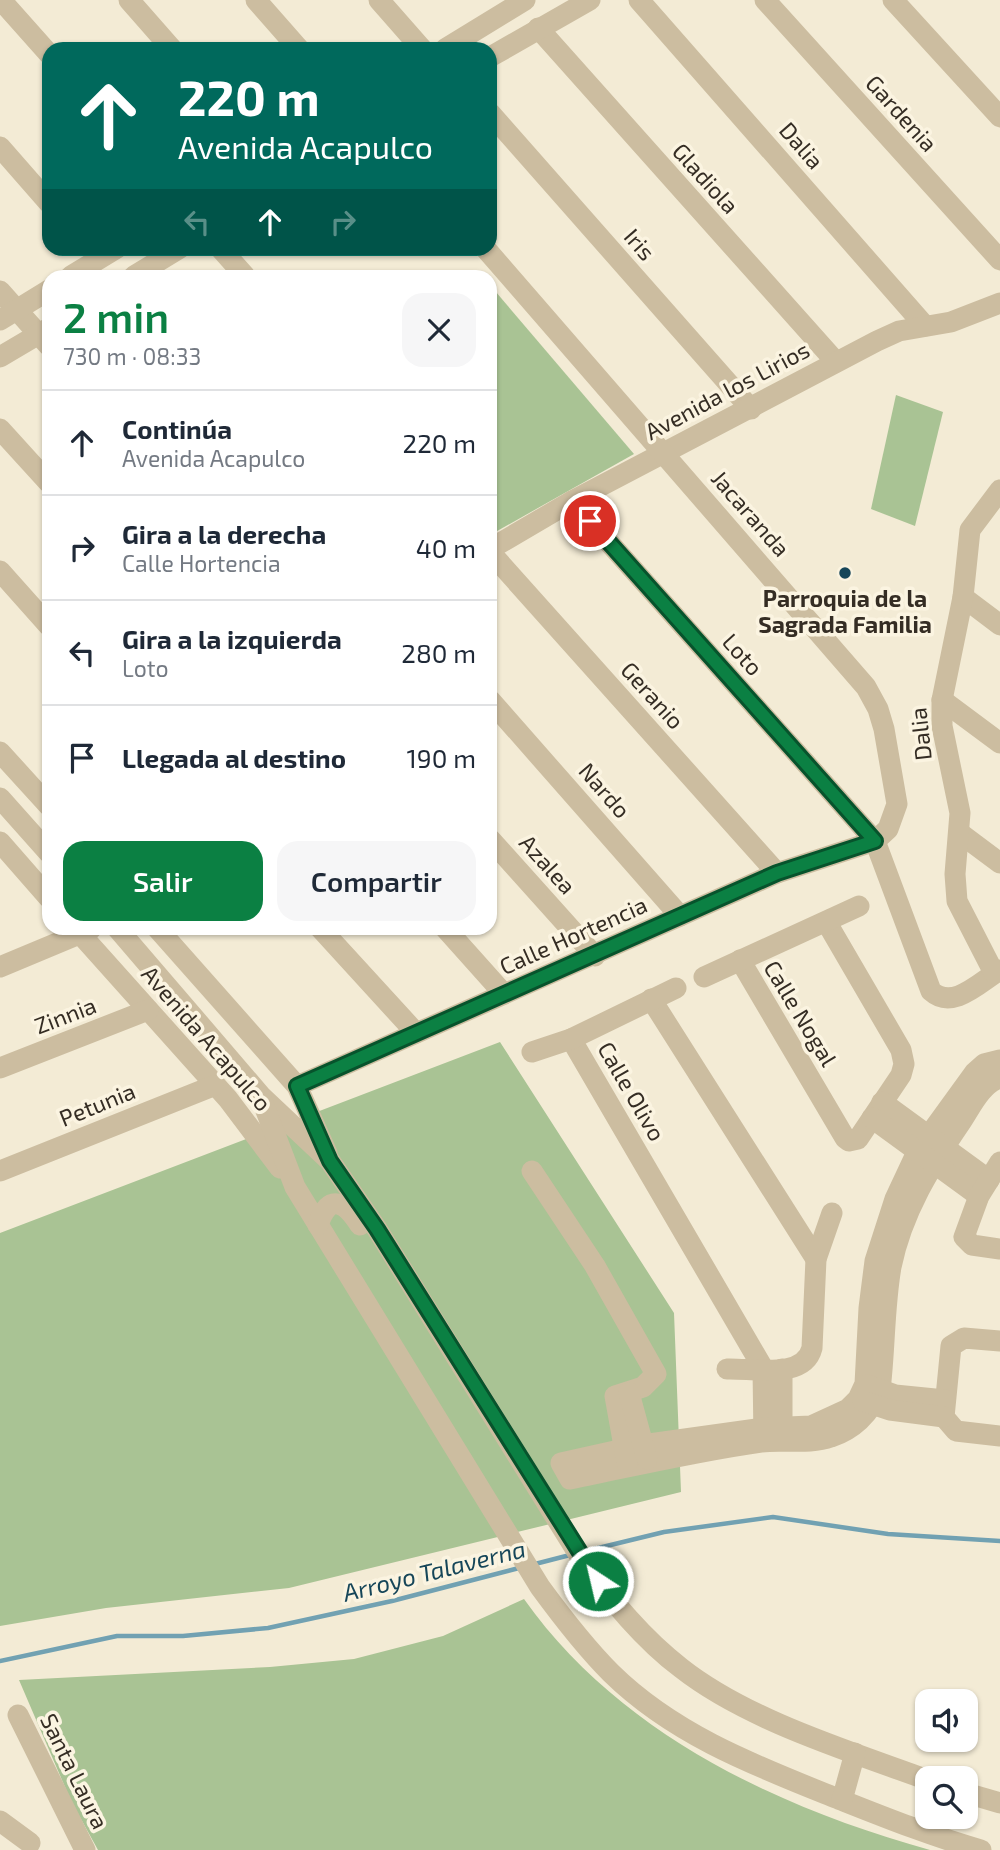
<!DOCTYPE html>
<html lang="es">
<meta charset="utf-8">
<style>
:root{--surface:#fff;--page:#f6f6f7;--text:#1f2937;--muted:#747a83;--line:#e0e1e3;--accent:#0b8043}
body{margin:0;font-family:"Exo 2",sans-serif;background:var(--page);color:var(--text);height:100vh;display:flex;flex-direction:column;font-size:26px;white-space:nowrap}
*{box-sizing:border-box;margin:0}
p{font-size:23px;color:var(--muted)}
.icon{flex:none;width:38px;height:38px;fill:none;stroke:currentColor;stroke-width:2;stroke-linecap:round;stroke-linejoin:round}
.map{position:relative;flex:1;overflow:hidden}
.drawer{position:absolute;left:42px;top:270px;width:455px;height:665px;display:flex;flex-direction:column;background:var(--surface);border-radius:21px;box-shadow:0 2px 5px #0004}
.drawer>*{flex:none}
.guide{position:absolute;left:42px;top:42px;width:455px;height:214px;border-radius:21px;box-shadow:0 2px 5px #0004;background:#00695c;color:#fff;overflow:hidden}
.controls{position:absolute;left:915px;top:1689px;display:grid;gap:14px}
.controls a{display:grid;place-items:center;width:63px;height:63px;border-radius:14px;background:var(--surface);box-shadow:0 2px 5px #0004;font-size:35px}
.pin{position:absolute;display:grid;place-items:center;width:60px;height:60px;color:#fff;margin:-30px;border:4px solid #fff;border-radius:50%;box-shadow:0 2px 7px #0007}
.me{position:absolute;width:77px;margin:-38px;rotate:325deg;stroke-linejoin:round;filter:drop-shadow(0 0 5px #0008)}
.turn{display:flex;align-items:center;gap:24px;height:147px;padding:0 21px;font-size:32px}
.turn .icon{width:91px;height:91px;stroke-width:2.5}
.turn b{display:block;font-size:49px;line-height:60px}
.lanes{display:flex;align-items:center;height:66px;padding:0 21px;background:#0003;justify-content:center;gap:35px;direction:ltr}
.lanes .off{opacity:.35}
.round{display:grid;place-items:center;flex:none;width:74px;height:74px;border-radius:21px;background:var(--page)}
.summary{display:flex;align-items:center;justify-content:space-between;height:119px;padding:0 21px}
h1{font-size:42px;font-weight:600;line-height:52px;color:var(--accent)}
.cta{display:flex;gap:14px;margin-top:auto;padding:14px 21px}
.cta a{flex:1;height:80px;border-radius:21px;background:var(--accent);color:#fff;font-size:28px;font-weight:600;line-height:80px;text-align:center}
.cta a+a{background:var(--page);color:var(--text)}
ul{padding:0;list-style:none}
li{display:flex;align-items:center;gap:21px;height:105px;padding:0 21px;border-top:2px solid var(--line)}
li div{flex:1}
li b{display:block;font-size:26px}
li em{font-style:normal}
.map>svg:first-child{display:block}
</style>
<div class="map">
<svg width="1000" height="1850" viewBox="0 0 1000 1850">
<rect width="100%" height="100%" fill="#f3ebd5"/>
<g fill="#a9c394">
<path d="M490,285L634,454L490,535Z"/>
<path d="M896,395L943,412L915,526L871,509Z"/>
<path d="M500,1042L674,1313L681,1492L289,1588L106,1608L0,1626V1233Z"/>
<path d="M524,1599C618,1732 775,1807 930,1850H98L71,1801L19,1680L270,1667L354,1659L443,1636Z"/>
</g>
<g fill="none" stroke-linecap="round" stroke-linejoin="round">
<g stroke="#71a1b2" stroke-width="4.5">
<path d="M586,1551L664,1532L773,1517L888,1534L1000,1541"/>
<path d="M535,1564L570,1555"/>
<path d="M0,1661L117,1636H183L268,1628L392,1601L519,1568"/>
</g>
<g stroke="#ccbda0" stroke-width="21">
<path d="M1,0L49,54"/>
<path d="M129,0L172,49"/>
<path d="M256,0L299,49"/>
<path d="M379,0L422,49"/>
<path d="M639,0L925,326"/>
<path d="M765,0L1000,260"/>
<path d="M893,0L1000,117"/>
<path d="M538,28L836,362"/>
<path d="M445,49L525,0"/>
<path d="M490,57L590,0"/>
<path d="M490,113L751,409"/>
<path d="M0,147L49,203"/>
<path d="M220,248L245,276"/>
<path d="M71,276L117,248"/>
<path d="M134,276L180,248"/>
<path d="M0,291L49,346"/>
<path d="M0,320L49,290"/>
<path d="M0,357L49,328"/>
<path d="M0,429L49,483"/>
<path d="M572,501L875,841L931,991C953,1011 980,982 1000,970"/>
<path d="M490,549L572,501L877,341L899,331L951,322L1000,303"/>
<path d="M490,552L777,873"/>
<path d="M0,571L49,626"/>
<path d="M963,597L1000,625"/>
<path d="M490,700L680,916"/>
<path d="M942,700L1000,743"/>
<path d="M0,752L49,806"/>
<path d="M0,798L49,853"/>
<path d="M961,834L1000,863"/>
<path d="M490,839L595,956"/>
<path d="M0,842L49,898"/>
<path d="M75,928L228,1099L280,1168"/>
<path d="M117,928L262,1097L330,1161L377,1229L584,1563C612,1601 643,1639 681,1668C747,1720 849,1751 928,1780"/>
<path d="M157,928L297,1086L327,1153"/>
<path d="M320,928L416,1033"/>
<path d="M445,928L504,994"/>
<path d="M740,960L845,1138L849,1141L858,1139L901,1075L904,1064L901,1050L827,923"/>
<path d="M0,967L91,929"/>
<path d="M994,973L957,901L955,874L960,813L942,726V700L963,597L970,530L1000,490"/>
<path d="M704,977L859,906"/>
<path d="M651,999L816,1259"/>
<path d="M571,1039L763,1368L764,1440"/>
<path d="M532,1052L571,1039L676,988"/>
<path d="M1000,1060L984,1064L975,1072L917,1152L895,1199L875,1261L869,1308L865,1384L858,1399L848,1409L811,1426L764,1428L642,1445L561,1463L570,1479C633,1466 697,1451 761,1442C784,1439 809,1445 831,1437C855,1429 870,1413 880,1390C885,1349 884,1307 891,1267C902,1212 931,1166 961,1122C971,1107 982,1083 1000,1078"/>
<path d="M0,1068L148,1010"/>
<path d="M297,1086L777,873L875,841L888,829L897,804L884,729L878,709L866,687L485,248"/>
<path d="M882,1102L989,1180"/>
<path d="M263,1103L295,1187L540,1587C562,1617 584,1646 611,1673C674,1735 756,1766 836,1798C884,1817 931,1836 981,1850"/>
<path d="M872,1118L979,1196"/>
<path d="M1000,1162L979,1196L964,1237L972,1245L1000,1249"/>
<path d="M0,1171L213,1086"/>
<path d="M532,1171L595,1266L656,1374L643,1387L615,1396L627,1463"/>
<path d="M318,1225C329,1192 345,1202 360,1225"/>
<path d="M1000,1341L964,1338L951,1346L944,1417L956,1431L1000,1436"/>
<path d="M727,1369C753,1368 804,1380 812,1348L816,1259L832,1213"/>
<path d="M867,1385L895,1395L945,1400"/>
<path d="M629,1393L647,1459"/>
<path d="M863,1401L890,1410L944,1417"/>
<path d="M782,1440V1369"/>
<path d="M18,1715L85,1850"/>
<path d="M966,1793L1000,1803"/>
<path d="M842,1800L855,1753"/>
<path d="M0,1821L30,1843"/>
</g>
</g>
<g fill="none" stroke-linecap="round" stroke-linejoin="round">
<g stroke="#07532c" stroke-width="18">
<path id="route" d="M590,521L875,841L777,873L297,1086L330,1161L377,1229L598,1581"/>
</g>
<use href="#route" stroke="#0b8043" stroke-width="12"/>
</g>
<circle fill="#164659" stroke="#fbf4e1" stroke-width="2.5" cx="845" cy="573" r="7"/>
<g text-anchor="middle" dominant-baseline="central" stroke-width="7" stroke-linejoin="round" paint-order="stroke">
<g font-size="23" fill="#352d24" stroke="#fbf4e1">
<text transform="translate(902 113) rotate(48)">Gardenia</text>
<text transform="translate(802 145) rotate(49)">Dalia</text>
<text transform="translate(706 178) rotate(48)">Gladiola</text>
<text transform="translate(640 244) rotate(49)">Iris</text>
<text transform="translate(727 390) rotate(-28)">Avenida los Lirios</text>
<text transform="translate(751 513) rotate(49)">Jacaranda</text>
<text transform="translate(743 654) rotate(48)">Loto</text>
<text transform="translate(653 695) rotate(48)">Geranio</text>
<text transform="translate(920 734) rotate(-96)">Dalia</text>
<text transform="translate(605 790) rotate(49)">Nardo</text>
<text transform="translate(548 864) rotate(48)">Azalea</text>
<text transform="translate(573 935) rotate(-24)">Calle Hortencia</text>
<text transform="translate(801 1013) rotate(59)">Calle Nogal</text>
<text transform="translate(65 1015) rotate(-21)">Zinnia</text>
<text transform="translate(207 1038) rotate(49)">Avenida Acapulco</text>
<text transform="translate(632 1091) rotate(60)">Calle Olivo</text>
<text transform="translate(97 1104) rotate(-22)">Petunia</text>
<text transform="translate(75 1771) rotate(64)">Santa Laura</text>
</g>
<g font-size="23" font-weight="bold" fill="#352d24" stroke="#fbf4e1">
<text x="845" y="598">Parroquia de la<tspan x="845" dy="26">Sagrada Familia</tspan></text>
</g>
<g font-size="24" font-style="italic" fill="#164659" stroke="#fbf4e1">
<text transform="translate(434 1570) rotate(-14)">Arroyo Talaverna</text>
</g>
</g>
</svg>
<div class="controls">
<a><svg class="icon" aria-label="sound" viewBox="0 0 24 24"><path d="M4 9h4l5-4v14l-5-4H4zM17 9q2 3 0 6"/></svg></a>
<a><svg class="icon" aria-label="search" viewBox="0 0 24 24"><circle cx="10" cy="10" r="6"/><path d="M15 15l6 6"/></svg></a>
</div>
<div class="pin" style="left:590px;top:521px;background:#d93025"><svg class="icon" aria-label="arrive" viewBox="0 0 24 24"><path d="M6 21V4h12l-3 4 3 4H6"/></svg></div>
<svg class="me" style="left:598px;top:1581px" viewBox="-20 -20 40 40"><circle r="17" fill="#0b8043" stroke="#fff" stroke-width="3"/><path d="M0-11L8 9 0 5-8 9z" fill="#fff"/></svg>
<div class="guide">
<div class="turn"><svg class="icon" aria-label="ahead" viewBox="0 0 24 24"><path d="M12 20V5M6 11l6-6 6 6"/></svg><div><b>220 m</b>Avenida Acapulco</div></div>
<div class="lanes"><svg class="icon off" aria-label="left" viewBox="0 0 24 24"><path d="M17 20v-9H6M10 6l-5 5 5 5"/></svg><svg class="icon" aria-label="ahead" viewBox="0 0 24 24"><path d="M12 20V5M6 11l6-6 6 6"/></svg><svg class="icon off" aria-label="right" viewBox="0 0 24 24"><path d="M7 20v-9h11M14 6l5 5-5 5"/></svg></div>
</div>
<section class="drawer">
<div class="summary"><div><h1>2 min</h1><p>730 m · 08:33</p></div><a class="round"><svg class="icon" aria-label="close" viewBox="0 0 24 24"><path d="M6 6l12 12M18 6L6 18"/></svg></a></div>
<ul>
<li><svg class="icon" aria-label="ahead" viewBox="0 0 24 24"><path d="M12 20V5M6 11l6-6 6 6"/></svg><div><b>Continúa</b><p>Avenida Acapulco</p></div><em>220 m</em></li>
<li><svg class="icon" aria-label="right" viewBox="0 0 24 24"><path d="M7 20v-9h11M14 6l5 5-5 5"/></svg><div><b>Gira a la derecha</b><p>Calle Hortencia</p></div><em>40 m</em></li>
<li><svg class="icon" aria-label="left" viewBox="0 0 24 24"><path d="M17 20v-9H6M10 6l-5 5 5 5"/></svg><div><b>Gira a la izquierda</b><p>Loto</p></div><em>280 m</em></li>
<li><svg class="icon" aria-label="arrive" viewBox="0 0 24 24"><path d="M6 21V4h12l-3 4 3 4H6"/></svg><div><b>Llegada al destino</b></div><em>190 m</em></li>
</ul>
<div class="cta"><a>Salir</a><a>Compartir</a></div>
</section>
</div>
